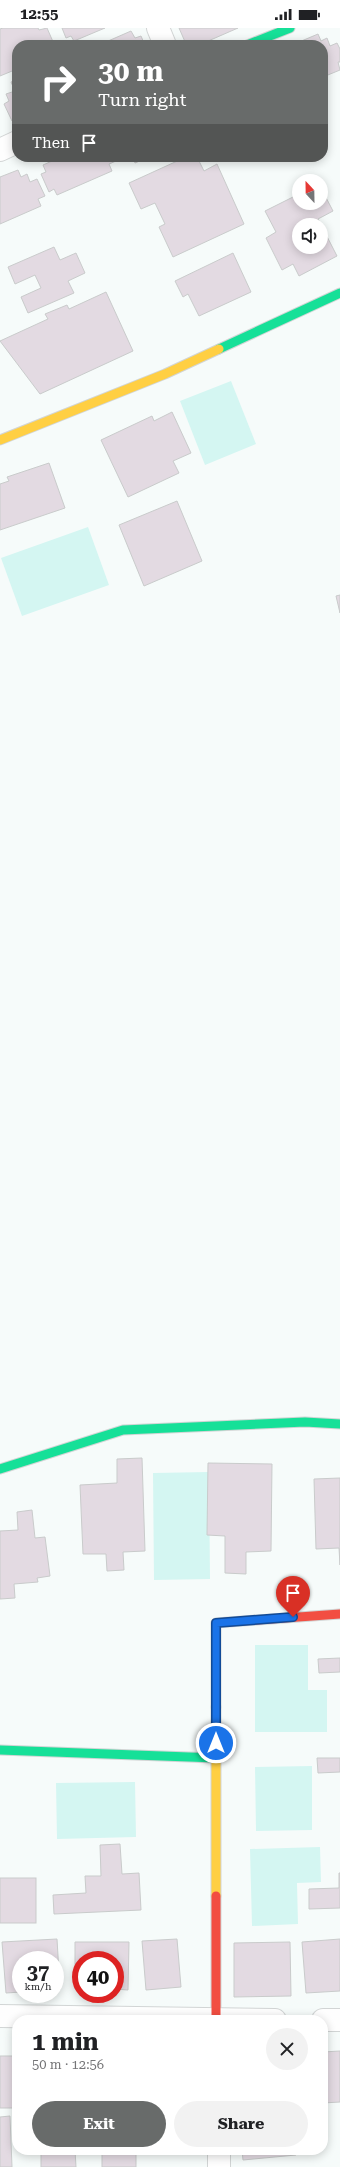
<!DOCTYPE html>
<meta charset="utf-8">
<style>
:root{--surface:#fff;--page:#f2f2f2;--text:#202124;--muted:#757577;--accent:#686b6a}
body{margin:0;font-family:"Roboto Serif",serif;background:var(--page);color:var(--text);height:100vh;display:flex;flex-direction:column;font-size:15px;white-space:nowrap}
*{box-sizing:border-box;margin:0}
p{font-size:13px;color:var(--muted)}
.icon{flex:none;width:22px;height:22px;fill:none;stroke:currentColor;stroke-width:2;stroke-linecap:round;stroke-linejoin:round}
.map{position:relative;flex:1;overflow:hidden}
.panel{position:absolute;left:12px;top:1987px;width:316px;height:140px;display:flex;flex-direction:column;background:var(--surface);border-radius:16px;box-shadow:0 2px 10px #0003}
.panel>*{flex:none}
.top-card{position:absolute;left:12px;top:12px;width:316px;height:122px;border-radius:16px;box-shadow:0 2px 10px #0003;background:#686b6a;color:#fff;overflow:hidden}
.needle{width:26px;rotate:338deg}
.fabs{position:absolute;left:292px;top:146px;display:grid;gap:8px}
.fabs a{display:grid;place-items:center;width:36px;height:36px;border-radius:50%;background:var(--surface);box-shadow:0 2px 10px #0003;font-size:20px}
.speed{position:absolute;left:12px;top:1923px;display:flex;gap:8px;font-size:20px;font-weight:700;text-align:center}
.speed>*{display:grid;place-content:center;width:52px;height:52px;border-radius:50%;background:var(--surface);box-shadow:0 2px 10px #0003;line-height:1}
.speed small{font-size:10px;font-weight:400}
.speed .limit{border:6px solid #d22;background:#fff;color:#111}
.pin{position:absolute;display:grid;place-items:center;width:34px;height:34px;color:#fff;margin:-41px -17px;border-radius:50% 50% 50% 0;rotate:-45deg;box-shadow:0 0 4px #0007}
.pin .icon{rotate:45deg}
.me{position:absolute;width:44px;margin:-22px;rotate:0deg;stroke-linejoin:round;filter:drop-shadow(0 0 3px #0008)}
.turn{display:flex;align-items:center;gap:14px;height:84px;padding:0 20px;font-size:18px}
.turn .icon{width:52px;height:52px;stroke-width:2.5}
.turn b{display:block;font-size:28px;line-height:34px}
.then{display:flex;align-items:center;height:38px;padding:0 20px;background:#0003;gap:8px;font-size:15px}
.round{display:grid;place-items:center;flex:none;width:42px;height:42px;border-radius:21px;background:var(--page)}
.head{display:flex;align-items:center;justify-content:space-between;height:68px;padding:0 20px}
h1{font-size:24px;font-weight:700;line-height:30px}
.cta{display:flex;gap:8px;margin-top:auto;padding:8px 20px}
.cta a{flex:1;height:46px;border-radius:24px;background:var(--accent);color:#fff;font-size:16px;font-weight:700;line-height:46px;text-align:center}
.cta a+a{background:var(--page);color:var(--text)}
.status{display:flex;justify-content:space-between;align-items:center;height:28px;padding:0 20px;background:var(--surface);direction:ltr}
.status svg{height:11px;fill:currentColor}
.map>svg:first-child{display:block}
</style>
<div class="status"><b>12:55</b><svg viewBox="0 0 49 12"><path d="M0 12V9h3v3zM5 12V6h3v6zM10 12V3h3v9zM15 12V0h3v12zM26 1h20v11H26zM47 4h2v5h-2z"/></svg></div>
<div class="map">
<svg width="340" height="2139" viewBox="0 0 340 2139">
<rect width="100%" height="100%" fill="#f6fbfa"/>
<g fill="#d4f6f2">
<path d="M231,353L256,416L205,437L180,373Z"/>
<path d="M88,499L109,557L22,588L1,530Z"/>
<path d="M209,1444L210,1551L154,1552L153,1445Z"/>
<path d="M255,1617H308V1662H327V1704H255Z"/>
<path d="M312,1738V1802L256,1803L255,1739Z"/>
<path d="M135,1754L136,1809L57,1811L56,1755Z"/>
<path d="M320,1819L321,1854L297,1855L298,1896L252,1898L250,1821Z"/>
</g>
<g fill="#e3dae2" stroke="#c9cbcb" fill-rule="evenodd">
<path d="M3,0H38L39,2L47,0L54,16L17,17V41L0,48V1Z"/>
<path d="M62,0H105L74,13L71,8L66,10Z"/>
<path d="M179,0H238L199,17H192L191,14L186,16Z"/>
<path d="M131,3L135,10L141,8L144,15L151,12L153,17H99Z"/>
<path d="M318,6L321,13L327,10L330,18L337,15L340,21V34H338L340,42L323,49V17H292Z"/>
<path d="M17,51V91L12,93L4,76L9,73L6,66L15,63L11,54Z"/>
<path d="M50,129H114L116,133L109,136L112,143L57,167L54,161L49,164L41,146L46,144L43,137L52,133Z"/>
<path d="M126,129H149L135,135L133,130L128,132Z"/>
<path d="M186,129H197L204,143L217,136L244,196L173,229L159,199L165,196L155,175L141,181L129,155Z"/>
<path d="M18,142L21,149L27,146L30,154L37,151L45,168L38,171L41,178L0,196V149Z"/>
<path d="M321,160L333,183L318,191L337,228L299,248L293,236L282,242L266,210L276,204L265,183L297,167L295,163L299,161V175H321ZM299,197H321V219H299Z"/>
<path d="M54,219L60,232L76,225L85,245L68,253L74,265L28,285L21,269L41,260L35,247L15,256L8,239Z"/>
<path d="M233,225L251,264L199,288L188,266L183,269L175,253Z"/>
<path d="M106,264L133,323L40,366L0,313L48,291L45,286L67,277L69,281Z"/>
<path d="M172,384L191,425L173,433L179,445L128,469L101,412L152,388L154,393Z"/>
<path d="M49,435L65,480L0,502V456L9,453L7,449Z"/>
<path d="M177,473L202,533L144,558L119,497Z"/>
<path d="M340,567V585L336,568Z"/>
<path d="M142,1430L145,1523L123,1524L124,1542L107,1543L106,1526H83L80,1457L117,1455V1431Z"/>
<path d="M208,1435L272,1436L271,1523L246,1524V1546L225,1545V1508L207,1507Z"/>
<path d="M340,1450V1537L339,1520L316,1521L314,1451Z"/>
<path d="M32,1482L35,1510L45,1509L50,1548L37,1550L38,1554L14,1556L15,1570L0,1571V1503L18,1502L17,1484Z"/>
<path d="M340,1630V1644L319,1645L318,1631Z"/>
<path d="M317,1730H340V1744L318,1745Z"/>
<path d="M120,1816L122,1846L139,1845L141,1882L54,1886L53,1867L86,1865L85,1848H101L100,1817Z"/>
<path d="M339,1845H340V1880L309,1881V1861L339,1860Z"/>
<rect x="0" y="1850" width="36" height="45"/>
<path d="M57,1911L60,1962H55V1932H21V1964L6,1965L2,1914Z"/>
<path d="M177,1911L181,1959L146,1962L142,1913Z"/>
<path d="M340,1911V1963L306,1965L302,1914Z"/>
<path d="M75,1914H129L128,1962L115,1961V1932H81V1961H75Z"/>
<path d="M290,1914L291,1968L234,1969V1915Z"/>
<path d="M340,2023V2074L323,2075V2024Z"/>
<path d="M0,2028H17L16,2080H0Z"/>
<path d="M10,2088L12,2139H0V2089Z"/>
<path d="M34,2122H75L76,2139H41V2125H34Z"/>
<rect x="102" y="2122" width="34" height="17"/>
<path d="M242,2122H295L296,2127L243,2132Z"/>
</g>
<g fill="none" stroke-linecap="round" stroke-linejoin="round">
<g stroke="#d2d5d5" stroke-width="24">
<g id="street">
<path d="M158,0L165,17"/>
<path d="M0,122L17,114"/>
<path d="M0,1988L275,1992"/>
<path d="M323,1992H340"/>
<path d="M219,2122V2139"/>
</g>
</g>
<g stroke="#d2d5d5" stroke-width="11">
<g id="fast">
<path d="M247,17L290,0"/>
<path d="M219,321L340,265"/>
<path d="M0,1441L123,1402L305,1394L340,1396"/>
<path d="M0,1722L216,1730"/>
</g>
</g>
<g stroke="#d2d5d5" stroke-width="11">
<g id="slow">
<path d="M0,412L165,346L219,321"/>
<path d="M216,1679V1868"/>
</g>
</g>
<g stroke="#d2d5d5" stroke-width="11">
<g id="jam">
<path d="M216,1679V1595L340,1586"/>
<path d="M216,1868V1992"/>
</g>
</g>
<use href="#street" stroke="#fefefe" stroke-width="22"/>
<use href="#fast" stroke="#16e098" stroke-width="9"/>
<use href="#slow" stroke="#ffcf43" stroke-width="9"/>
<use href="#jam" stroke="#f24e42" stroke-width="9"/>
</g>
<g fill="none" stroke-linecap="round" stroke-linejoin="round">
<g stroke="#114b97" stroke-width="10">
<path id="route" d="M216,1715V1595L293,1589"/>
</g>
<use href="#route" stroke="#1a73e8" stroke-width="7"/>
</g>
</svg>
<div class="fabs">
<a><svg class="needle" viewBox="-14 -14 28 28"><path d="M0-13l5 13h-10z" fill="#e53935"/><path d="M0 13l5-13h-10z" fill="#757577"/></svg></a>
<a><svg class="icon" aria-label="sound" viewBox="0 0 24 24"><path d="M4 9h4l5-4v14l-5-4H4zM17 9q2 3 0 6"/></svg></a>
</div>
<div class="speed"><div>37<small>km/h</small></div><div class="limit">40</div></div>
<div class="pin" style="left:293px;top:1589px;background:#d93025"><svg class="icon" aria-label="arrive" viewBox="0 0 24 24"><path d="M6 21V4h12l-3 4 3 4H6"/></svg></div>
<svg class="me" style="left:216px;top:1715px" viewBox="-20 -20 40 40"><circle r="17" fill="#1a73e8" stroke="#fff" stroke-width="3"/><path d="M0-11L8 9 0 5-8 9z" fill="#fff"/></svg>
<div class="top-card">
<div class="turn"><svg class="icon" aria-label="right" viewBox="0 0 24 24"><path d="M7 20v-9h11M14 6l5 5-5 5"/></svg><div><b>30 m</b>Turn right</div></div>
<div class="then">Then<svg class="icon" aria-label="arrive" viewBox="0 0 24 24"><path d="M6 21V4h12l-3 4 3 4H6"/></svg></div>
</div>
<section class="panel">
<div class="head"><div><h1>1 min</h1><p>50 m · 12:56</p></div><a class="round"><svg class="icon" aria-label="close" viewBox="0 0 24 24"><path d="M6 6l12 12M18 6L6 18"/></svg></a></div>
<div class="cta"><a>Exit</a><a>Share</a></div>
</section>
</div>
